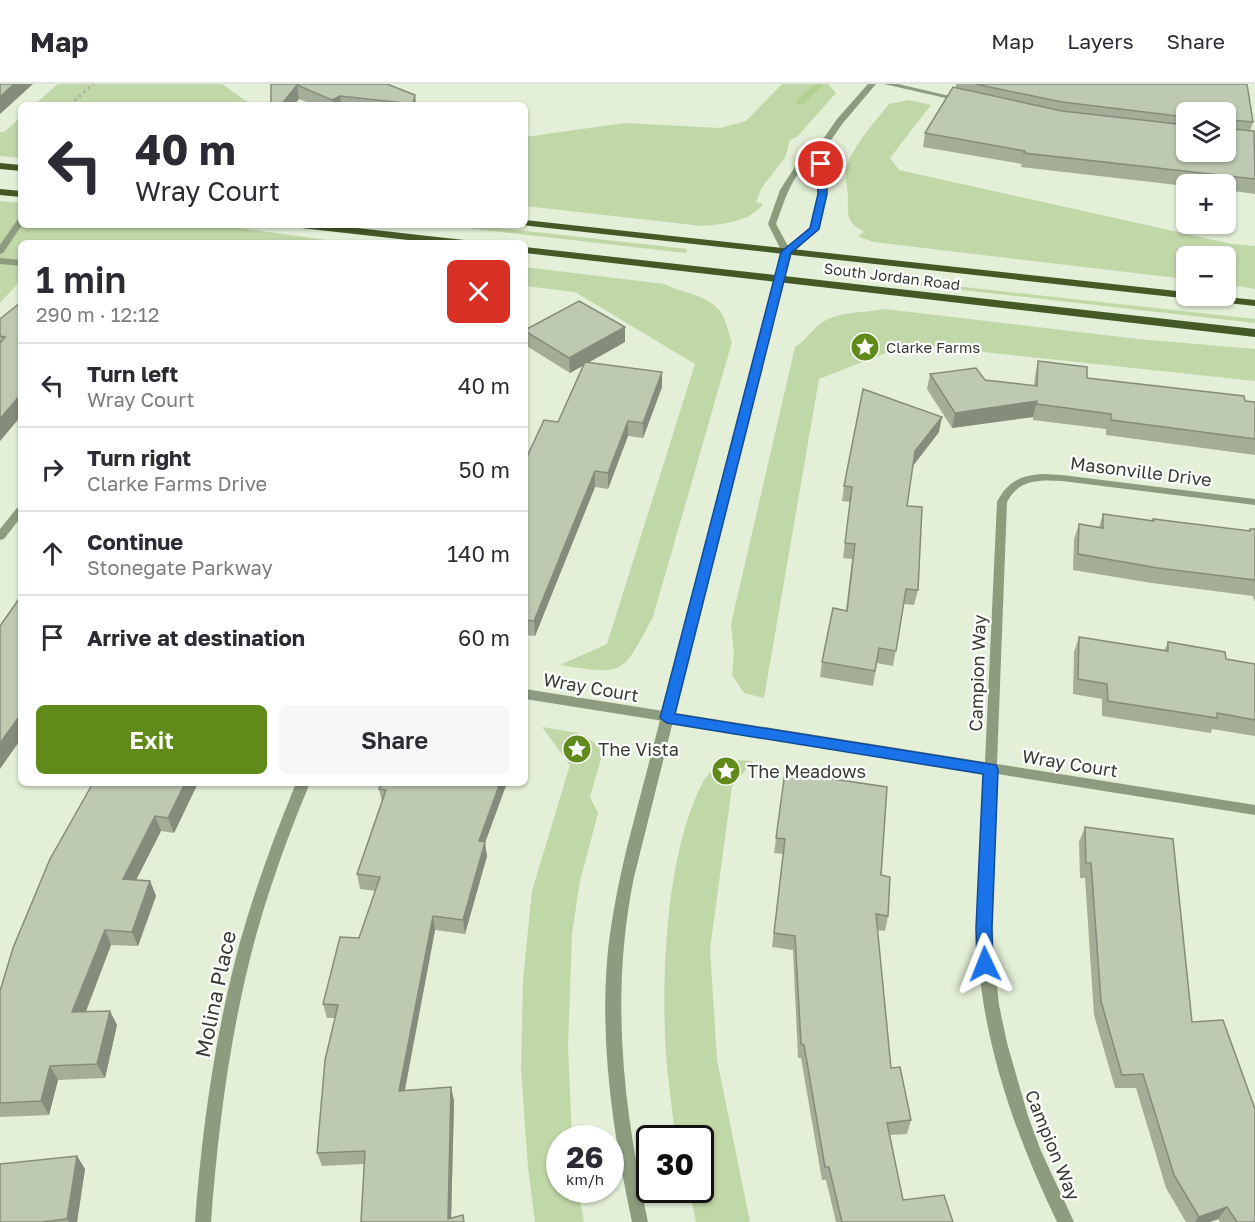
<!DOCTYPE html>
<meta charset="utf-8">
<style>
:root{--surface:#fff;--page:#f7f7f7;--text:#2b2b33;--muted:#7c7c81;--line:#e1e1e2;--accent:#608a19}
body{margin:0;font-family:"Golos Text",sans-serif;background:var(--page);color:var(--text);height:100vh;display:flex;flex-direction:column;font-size:22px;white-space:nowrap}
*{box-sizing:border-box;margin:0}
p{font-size:20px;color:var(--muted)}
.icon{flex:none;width:33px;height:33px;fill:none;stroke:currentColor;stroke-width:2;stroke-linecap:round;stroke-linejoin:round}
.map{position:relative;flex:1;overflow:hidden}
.details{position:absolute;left:18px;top:156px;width:510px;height:546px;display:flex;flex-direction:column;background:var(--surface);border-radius:9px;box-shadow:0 2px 4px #0004}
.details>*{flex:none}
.top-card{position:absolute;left:18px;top:18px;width:510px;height:126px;border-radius:9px;box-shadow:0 2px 4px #0004;background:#fff;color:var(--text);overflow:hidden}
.buttons{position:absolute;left:1176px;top:18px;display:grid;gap:12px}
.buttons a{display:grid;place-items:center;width:60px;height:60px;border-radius:9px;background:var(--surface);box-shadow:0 2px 4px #0004;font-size:30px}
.speed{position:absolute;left:546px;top:1041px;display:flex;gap:12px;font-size:30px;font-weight:700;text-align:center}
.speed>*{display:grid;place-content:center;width:78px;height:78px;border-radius:50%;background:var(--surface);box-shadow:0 2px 4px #0004;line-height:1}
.speed small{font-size:15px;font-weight:400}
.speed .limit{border:3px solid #111;border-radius:9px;background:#fff;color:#111}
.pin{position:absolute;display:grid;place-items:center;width:51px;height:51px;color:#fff;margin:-26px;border:3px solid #fff;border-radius:50%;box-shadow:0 2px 6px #0007}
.me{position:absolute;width:66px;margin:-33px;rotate:358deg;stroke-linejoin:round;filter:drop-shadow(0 0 4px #0008)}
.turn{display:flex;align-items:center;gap:21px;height:126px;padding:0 18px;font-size:27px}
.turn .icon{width:78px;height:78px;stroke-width:2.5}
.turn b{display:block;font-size:42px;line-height:51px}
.round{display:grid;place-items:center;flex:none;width:63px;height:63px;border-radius:9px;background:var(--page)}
.head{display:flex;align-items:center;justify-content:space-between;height:102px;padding:0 18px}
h1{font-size:36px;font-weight:600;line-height:45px}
.primary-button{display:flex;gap:12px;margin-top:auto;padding:12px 18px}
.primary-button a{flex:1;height:69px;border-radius:9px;background:var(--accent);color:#fff;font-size:24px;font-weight:600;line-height:69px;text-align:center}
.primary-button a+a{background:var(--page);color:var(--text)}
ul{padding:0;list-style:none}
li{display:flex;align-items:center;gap:18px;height:84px;padding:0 18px;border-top:2px solid var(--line)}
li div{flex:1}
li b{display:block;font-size:22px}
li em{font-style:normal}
header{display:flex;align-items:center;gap:36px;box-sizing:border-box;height:84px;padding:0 30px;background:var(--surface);border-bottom:2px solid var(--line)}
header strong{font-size:28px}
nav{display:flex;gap:33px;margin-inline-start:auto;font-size:21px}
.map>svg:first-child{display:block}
</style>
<header>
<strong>Map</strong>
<nav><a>Map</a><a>Layers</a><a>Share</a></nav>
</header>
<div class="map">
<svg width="1255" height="1138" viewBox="0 0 1255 1138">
<rect width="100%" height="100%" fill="#e3efd7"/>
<g fill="#c0d7a8">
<path d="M58,0H222L246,17L256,21H34Z"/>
<path d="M782,0H828L836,9L797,53L790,56L785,74L762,103L756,118L763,120C750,138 723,140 702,142L525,122V53L625,39L720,44L746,37Z"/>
<path d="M909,16L931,21L890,74L899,86L1232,160L1255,162V205L1226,200V172H1186V195L873,158L858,152L864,148C846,137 848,133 848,114C848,105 845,95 846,86C849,67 876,36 889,20Z"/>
<path d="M21,33V74L0,72V48H4Z"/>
<path d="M0,117L21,119V141H217L348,159H21V196L0,219Z"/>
<path d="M439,141H472L687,165L686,169Z"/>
<path d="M525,183L664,200C682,209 706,210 720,227C726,235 728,248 732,258L653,533C622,590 626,592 560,581L607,560L695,280L575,208L525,202Z"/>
<path d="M892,195L1255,235V239L891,198Z"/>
<path d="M885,225L1138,255L1255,265V297L909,260L819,295L764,614L744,609L732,591L734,570L731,540L795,263C805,257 810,248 820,240C837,227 865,229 885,225Z"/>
<path d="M542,643L578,649L589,655L599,663L601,675L590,713L598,729L580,797L572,850L568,962L572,1054H560V1106H578L584,1138H535L528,1084L521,985L523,895L532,807L570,681Z"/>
<path d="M739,676L753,677L732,702L710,865L717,976L750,1138H696L689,1106H700V1054H677L674,1044C671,1013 666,983 665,952C662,879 668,765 702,700C709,685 723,678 739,676Z"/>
</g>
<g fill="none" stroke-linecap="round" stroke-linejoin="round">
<path fill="#b1d08d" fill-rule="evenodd" d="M816,0H824L803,20H797V16Z"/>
<path stroke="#adb7a3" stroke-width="3" stroke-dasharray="3 3" stroke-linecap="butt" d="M70,21L93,0"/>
<g fill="#8d9b7f" fill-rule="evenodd">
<path d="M21,134L22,141L3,169L0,170V161L18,135Z"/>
<path d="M0,174L21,176V182L0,180Z"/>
</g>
<g fill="#8d9b7f" fill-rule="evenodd">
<path d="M884,0H898L967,16L963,18Z"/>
<path d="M1043,390L1062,391L1255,415V421L1062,397C1039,396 1019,395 1007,418L997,680L1255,721V731L997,690L991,844L999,921L1007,959L1028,1032L1041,1067L1074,1138H1057C1013,1046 978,947 977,844C977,792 982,740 984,688L525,615V605L985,678L997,418C1007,398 1021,391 1043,390Z"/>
<path d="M21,422V433L4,455L0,456V445L17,424Z"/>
<path d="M296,699H310C288,751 269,804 254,859C230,950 218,1044 211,1138H195C202,1044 215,950 240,858C255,804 275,751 296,699Z"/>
</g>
<path fill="#8d9b7f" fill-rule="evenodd" d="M868,0H876L843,39L824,66L827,110L818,145L790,169L634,793C610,911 623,1022 648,1138H632C613,1049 599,957 608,866C612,831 619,797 627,763L782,168L768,140L780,106L800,75L817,64L837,35ZM816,72L819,110L810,144L788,162L776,140C785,115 793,87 816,72Z"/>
<g fill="#435926" fill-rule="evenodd">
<path d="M0,79L21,81V87L0,85Z"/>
<path d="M0,105L21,107V113L0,111Z"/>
<path d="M525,136L1186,208V212H1218L1255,216V222L521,141H525Z"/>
<path d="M296,141H330L464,156L469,159H435L301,144Z"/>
<path d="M525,163L1255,245V253L525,169Z"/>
</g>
</g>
<g fill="#a3ad98" fill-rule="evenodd">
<path d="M271,0H387L415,11L416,21H315L299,15Z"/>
<path d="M956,0H1247L1253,38L1250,47L1255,51V110L1226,106V100H1186V102L1021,83L1022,80L923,63L925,49L956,4ZM1186,28L1226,68H1186Z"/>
<path d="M21,219V332L0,357V235Z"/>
<path d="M625,243V258L589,278L662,303L643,354L628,352L608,405L595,403L535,552L525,551V377L558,338L583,281L570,289L525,261V246Z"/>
<path d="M1038,277L1087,294L1255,318V371L1106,351V345L1033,336V333L952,344L927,305L930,290L1034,302L1035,292Z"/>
<path d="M939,348L913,381L907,422L918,506L914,521L904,520L893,582L877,579L873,602L820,593L822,578L846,526L852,475L843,474L850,418L842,417L844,402Z"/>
<path d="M1103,430L1153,437V435L1249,447L1250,445H1255V518L1253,512L1152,499L1073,486L1074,455L1079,440L1099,443Z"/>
<path d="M1079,553L1164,567L1168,558L1226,575L1255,580V652L1212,645L1211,649L1102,632V615L1073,610L1074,568Z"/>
<path d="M785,688L881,791L888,832L885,847L877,846L891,984L911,1036L907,1050L890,1051L903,1116L953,1138H836L826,1096H822L801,974H798L793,866L772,863L783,770L774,769Z"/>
<path d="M198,699L174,749L161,747L136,796L150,797L156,812L138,862L111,861L86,928L117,941L105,994L58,996L49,1031L0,1033V907L50,775Z"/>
<path d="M382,699L485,759L487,772L465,850L435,846L405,1006L451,1003L454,1017L451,1134L464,1138H361L364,1080L322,1082L317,1069L335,934H327L323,920L359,854L376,807L360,805L357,790L382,718L379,705Z"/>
<path d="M1085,743L1192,938L1255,1138H1220L1218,1135L1210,1138H1186L1166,1104L1136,1004H1115L1094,931L1085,794H1080L1079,758Z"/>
<path d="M77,1072L85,1085L77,1138H0Z"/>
</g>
<g fill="#848d7c">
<path d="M14,0H33L0,30V13Z"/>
<path d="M297,1L299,15L294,21H281Z"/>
<path d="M415,11L416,21H413V20Z"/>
<path d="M340,12L342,21H333L332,16Z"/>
<path d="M625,243V258L570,289L569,274Z"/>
<path d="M662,288V303L643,354V339Z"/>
<path d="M21,310V332L0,357V335Z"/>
<path d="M1037,317L1033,333L952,344L955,329Z"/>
<path d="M942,333L939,348L913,382L915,367Z"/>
<path d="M628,337V352L608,405V389Z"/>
<path d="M595,387V403L535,552L534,537Z"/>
<path d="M21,630V655L0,685V659Z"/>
<path d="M185,699H198L174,749L168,734Z"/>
<path d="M500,699H507L485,759L487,772L465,850L463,836L479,757Z"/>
<path d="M155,732L161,747L129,810L123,795Z"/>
<path d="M150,797L156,812L138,862L132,848Z"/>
<path d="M433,832L435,846L402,1020L399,1007Z"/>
<path d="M105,846L111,861L80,942L72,928Z"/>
<path d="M110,927L117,941L105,994L97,980Z"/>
<path d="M50,982L58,996L49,1031L41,1017Z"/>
<path d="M451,1003L454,1017L451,1138L448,1135Z"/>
<path d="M77,1072L85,1085L77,1138H69L67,1135Z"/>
<path d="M1227,1123L1218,1135L1210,1138H1195L1199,1133Z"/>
</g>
<g fill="#bdc9b1" stroke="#848d7c" stroke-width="1.5">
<path d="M0,0H14L0,13Z"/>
<path d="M271,0H387L415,11L413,20L340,12L332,16L297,1L281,21H271Z"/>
<path d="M975,0H1247L1253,38L1231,36L1228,42L1230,45L1254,47L1255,95L1024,69L1025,67L925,49L953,3L1062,27L1186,41V68H1226V28H1186V33L1062,18Z"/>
<path d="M579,217L625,243L569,274L525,247V246Z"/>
<path d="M20,219H21V310L0,335V259L5,253L0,252V235Z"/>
<path d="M1038,277L1087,283V294L1244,312L1245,317L1255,318V355L1111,336V330L1037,320V317L955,329L930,290L976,284L985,296L1037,302Z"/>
<path d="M585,278L662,288L643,339L628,337L608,389L595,387L534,537L525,536V377L544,336L558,338Z"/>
<path d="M863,305L942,333L915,367L907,422L922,423L918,506L906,505L896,567L879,564L875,587L822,578L833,524L847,527L855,460L845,459L852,403L844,402Z"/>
<path d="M1103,430L1154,437L1153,435L1250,447V445H1255V496L1158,484L1078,470L1079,440L1103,444Z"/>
<path d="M21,512V630L0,659V542Z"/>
<path d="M1079,553L1168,567V558L1225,568L1226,575L1255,580V636L1217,629V634L1108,617L1107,600L1078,595Z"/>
<path d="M785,688L887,703L881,791L890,793L888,832L876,830L891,984L900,983L911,1036L887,1039L903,1116L944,1111L953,1138H842L829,1083H825L804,961L801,960L795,852L774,849L785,755L776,754Z"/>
<path d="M93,699H185L168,734L155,732L123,795L150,797L132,848L105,846L72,928L110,927L97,980L50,982L41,1017L0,1019V907L13,864L50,775Z"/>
<path d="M382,699H500L479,757L485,758L463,836L433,832L399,1007L451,1003L448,1135L463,1131L464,1138H361L365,1067L317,1069L325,976L338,921L323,920L340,853L359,854L380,793L357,790L386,706L379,705Z"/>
<path d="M1085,743L1173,755L1192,938L1223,936L1255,1025V1138H1237L1227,1123L1199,1133L1174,1091L1143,990L1122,991L1101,917L1091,779H1086Z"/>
<path d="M77,1072L67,1135L41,1138H0V1080Z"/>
</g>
<path fill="#1a73e8" stroke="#114b97" stroke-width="1.5" d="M821,77L826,80L827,110L819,145L791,169L675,630L996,681L998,686L992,844L993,880L991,885L985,887L979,885L977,880L976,844L983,690L667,639L660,634L781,168L810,144L818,110L817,80Z"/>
<defs>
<g id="sight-disc" transform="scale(1.5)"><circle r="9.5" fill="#608a19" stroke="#fff"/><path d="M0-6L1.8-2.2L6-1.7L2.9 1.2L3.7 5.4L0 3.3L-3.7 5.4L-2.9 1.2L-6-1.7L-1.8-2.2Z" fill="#fff"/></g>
</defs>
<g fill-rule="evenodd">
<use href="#sight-disc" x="865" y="263"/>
<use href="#sight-disc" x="577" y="665"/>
<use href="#sight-disc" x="726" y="687"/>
</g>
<g text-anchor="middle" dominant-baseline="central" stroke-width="4.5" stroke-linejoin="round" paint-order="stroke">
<g font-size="15" fill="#373c32" stroke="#fff">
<text transform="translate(892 192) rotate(7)">South Jordan Road</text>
</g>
<g font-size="15" fill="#373c32" stroke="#fff" text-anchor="start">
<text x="886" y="263">Clarke Farms</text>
</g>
<g font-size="18" fill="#373c32" stroke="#fff">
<text transform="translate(1141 387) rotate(7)">Masonville Drive</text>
<text transform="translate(977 589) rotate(-88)">Campion Way</text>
<text transform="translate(591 603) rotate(10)">Wray Court</text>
<text transform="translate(1070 679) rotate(9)">Wray Court</text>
<text transform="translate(1053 1061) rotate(68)">Campion Way</text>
</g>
<g font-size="18" fill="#373c32" stroke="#fff" text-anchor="start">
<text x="598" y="665">The Vista</text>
<text x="747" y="687">The Meadows</text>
</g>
<g font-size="21" fill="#373c32" stroke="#fff">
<text transform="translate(215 910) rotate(-78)">Molina Place</text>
</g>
</g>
</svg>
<div class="buttons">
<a><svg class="icon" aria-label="layers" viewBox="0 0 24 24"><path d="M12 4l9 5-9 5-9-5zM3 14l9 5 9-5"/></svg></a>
<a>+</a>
<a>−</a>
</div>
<div class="speed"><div>26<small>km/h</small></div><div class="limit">30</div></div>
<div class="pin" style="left:821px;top:80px;background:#d93025"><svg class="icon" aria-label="arrive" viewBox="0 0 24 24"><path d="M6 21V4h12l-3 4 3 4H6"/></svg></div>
<svg class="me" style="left:985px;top:880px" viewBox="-20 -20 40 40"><path d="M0-17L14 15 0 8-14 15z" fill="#1a73e8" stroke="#fff" stroke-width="4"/></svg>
<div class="top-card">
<div class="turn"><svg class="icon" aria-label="left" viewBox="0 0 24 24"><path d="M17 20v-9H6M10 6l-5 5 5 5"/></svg><div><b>40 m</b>Wray Court</div></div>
</div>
<section class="details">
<div class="head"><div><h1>1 min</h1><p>290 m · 12:12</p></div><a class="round" style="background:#d93025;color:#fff"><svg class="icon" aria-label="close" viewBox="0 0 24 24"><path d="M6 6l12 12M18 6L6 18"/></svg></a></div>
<ul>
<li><svg class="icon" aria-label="left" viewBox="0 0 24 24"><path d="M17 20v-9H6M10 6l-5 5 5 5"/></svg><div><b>Turn left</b><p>Wray Court</p></div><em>40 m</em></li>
<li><svg class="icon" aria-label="right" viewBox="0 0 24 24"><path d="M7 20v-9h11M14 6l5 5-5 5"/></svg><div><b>Turn right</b><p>Clarke Farms Drive</p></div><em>50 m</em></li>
<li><svg class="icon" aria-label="ahead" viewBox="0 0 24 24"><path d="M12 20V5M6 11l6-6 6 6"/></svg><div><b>Continue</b><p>Stonegate Parkway</p></div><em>140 m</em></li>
<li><svg class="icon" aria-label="arrive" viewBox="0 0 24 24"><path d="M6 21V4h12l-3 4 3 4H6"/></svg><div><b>Arrive at destination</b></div><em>60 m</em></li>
</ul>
<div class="primary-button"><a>Exit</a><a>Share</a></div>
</section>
</div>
